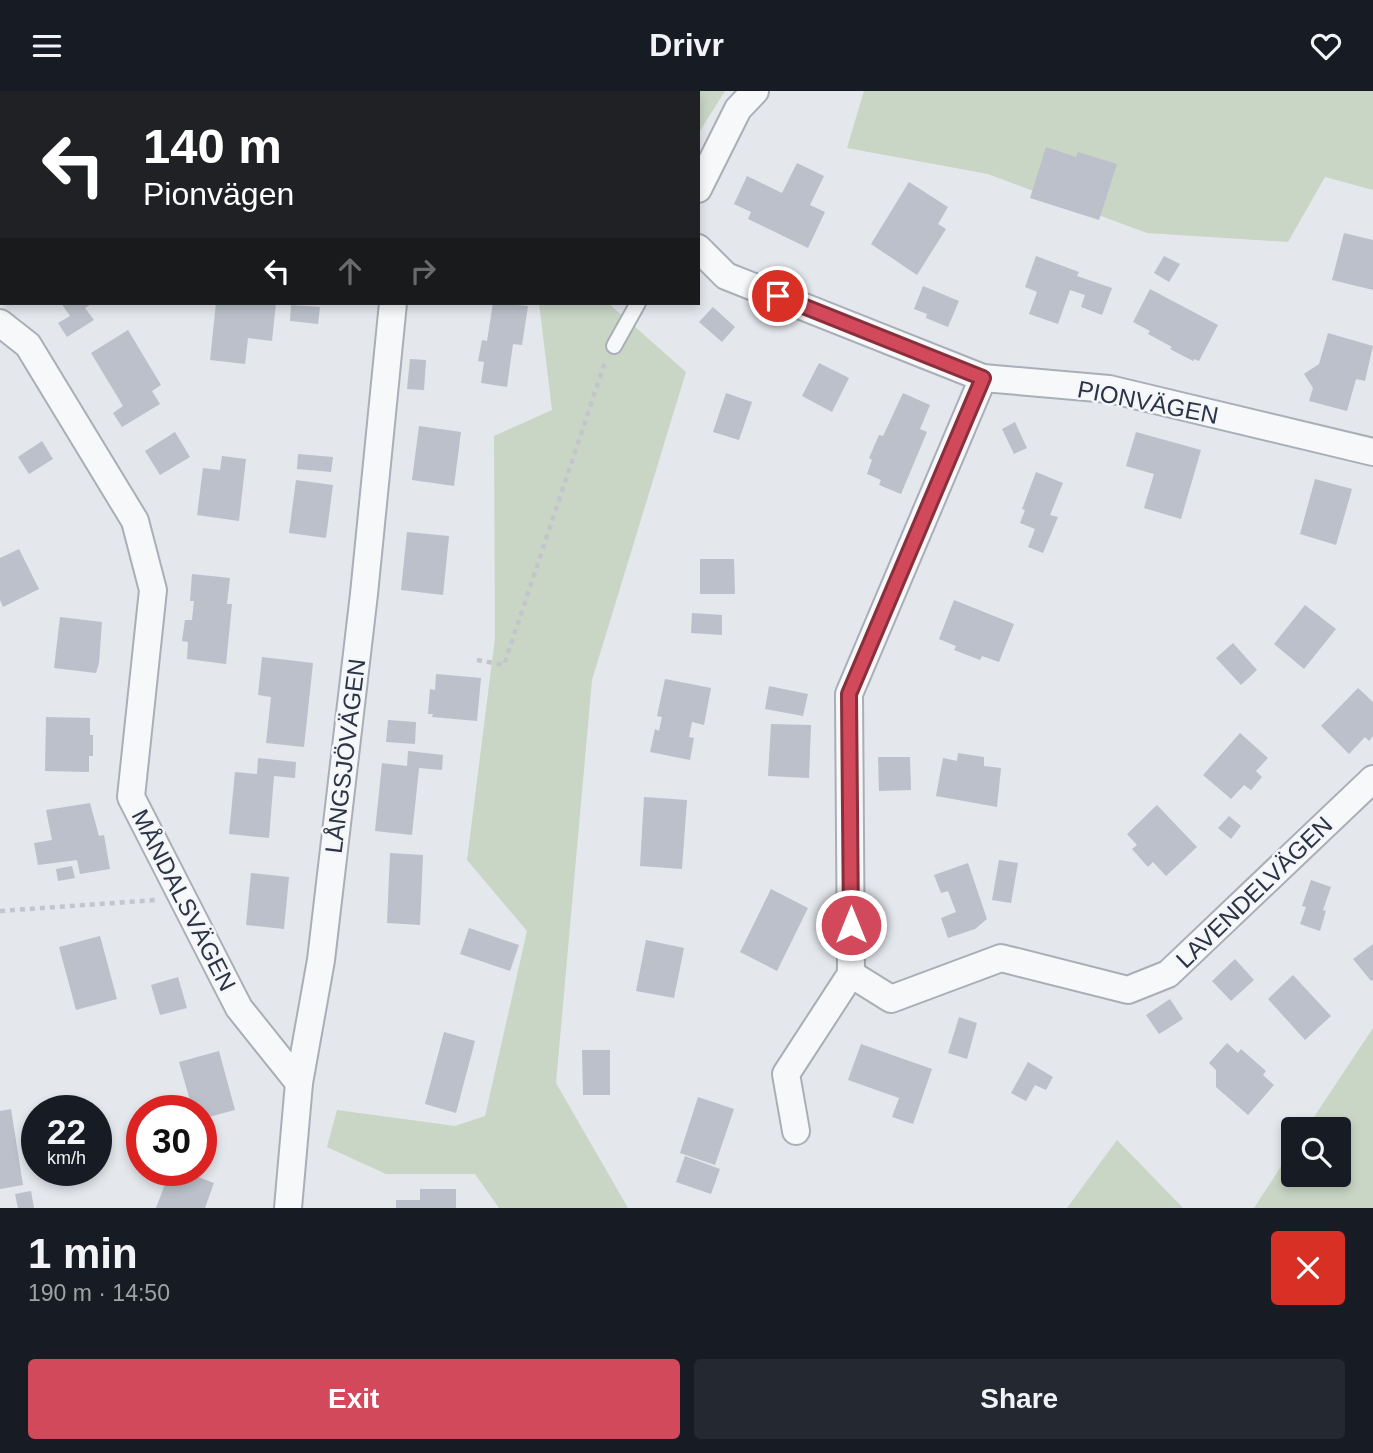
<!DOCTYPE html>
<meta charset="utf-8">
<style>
:root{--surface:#171b24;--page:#242831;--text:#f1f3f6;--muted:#9ea1a6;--accent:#d1495b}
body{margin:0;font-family:Arial,sans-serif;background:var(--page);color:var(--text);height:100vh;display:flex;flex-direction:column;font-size:26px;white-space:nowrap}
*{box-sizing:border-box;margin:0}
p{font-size:23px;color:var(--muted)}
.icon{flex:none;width:38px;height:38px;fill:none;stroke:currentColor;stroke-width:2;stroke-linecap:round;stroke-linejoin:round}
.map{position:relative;height:1117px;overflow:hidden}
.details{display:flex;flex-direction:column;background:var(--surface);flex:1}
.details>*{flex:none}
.top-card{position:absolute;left:0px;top:0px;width:700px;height:214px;box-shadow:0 4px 10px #0003;background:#202124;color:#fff;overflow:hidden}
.buttons{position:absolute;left:1281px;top:1026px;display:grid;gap:14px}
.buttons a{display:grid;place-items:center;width:70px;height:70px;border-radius:7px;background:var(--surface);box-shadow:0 4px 10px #0003;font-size:35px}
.speed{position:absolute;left:21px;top:1004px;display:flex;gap:14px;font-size:35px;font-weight:700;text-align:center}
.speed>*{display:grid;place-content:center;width:91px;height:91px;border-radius:50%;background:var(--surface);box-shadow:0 4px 10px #0003;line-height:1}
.speed small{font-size:18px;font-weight:400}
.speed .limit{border:10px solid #d22;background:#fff;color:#111}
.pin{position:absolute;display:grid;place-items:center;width:60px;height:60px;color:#fff;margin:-30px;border:4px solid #fff;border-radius:50%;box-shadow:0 2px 7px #0007}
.me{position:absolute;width:77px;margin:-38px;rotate:0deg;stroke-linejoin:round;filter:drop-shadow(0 0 5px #0008)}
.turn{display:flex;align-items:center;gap:24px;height:147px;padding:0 28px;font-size:32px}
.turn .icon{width:91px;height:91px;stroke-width:2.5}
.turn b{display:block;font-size:49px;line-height:60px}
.lanes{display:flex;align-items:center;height:66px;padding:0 28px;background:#0003;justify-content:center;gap:35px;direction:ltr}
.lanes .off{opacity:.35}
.round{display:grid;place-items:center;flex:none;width:74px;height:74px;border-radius:7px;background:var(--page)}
.headline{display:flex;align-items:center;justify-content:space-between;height:119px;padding:0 28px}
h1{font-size:42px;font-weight:600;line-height:52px}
.primary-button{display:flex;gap:14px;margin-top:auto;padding:14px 28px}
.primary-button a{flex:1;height:80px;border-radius:7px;background:var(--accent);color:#fff;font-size:28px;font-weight:600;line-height:80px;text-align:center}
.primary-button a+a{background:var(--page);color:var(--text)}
header{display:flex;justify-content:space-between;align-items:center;height:91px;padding:0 28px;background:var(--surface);font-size:32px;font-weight:600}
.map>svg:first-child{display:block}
</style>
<header><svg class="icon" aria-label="menu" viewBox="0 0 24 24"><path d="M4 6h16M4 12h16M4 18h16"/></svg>Drivr<svg class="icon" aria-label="heart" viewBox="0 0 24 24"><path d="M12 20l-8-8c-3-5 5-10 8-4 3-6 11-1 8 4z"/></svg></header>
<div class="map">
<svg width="1373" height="1117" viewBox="0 0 1373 1117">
<rect width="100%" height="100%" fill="#e4e7ec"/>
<g fill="#c9d6c5">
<path d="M617,0H725L698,43V2H616Z"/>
<path d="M864,0H1373V99L1325,86L1288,151L1147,142L988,83L847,57Z"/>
<path d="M539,212H608L686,281L592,589L556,992L628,1117H499L475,1083H386L327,1056L337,1019L455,1035L485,1025L527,840L467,769L495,547L494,345L552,319Z"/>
<path d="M1373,937V1117H1254L1293,1057V1083H1339V1038H1306Z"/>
<path d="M1117,1049L1183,1117H1067Z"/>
</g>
<g fill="#bbc0ca">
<path d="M1046,56L1076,66L1078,61L1117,73L1099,129L1030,107Z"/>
<path d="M797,72L824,85L810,114L825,121L808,157L748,128L751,121L734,113L747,85L782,102Z"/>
<path d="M909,91L948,116L938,133L946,138L917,184L871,153Z"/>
<path d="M1344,142L1373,149V199L1332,189Z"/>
<path d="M1036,165L1079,181L1077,185L1112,197L1102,224L1081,216L1085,204L1070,199L1058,233L1029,223L1037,201L1025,196Z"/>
<path d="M1164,165L1180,173L1169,191L1154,182Z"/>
<path d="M923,195L959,210L948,236L926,227L927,223L914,218Z"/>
<path d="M1150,198L1218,234L1199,270L1194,268L1193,270L1170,258L1172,256L1148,243L1150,240L1133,231Z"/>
<path d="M61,212H93L85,217L94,229L67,246L58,232L70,225Z"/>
<path d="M216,212H276L272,250L248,247L245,273L210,269Z"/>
<path d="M493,212L528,215L522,254L513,253L507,296L481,292L484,271L478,270L482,249L487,250Z"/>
<path d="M291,214L320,216L318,233L290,230Z"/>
<path d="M713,216L735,236L722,251L699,231Z"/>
<path d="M128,239L161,294L152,300L160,313L122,336L113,322L123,315L91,262Z"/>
<path d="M1328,242L1373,255L1365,290L1356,288L1347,320L1309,310L1313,297L1304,283L1319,273Z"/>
<path d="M410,268L426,269L424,299L407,298Z"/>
<path d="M819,272L849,287L832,321L802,305Z"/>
<path d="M726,302L752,311L739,349L713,341Z"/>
<path d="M903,302L930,314L920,338L927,341L901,403L879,394L881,389L867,383L872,369L869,367L879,344L883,345Z"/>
<path d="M1015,331L1027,357L1014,363L1002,338Z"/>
<path d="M419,335L461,341L454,395L412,389Z"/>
<path d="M175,341L190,366L160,384L145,360Z"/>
<path d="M1136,341L1201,359L1181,428L1144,417L1154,383L1126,375Z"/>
<path d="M42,350L53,368L29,383L18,366Z"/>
<path d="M298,363L333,366L331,381L297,378Z"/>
<path d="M222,365L246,368L239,430L197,424L203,377L220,379Z"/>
<path d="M1036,381L1063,392L1050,424L1058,426L1043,462L1028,456L1035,438L1020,432L1025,419L1022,418Z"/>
<path d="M1315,388L1352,398L1336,454L1300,443Z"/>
<path d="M296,389L333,394L326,447L289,442Z"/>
<path d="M407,441L449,445L443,504L401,499Z"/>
<path d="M19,458L39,498L3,516L0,509V467Z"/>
<path d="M700,468H734L735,503H700Z"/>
<path d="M192,483L230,487L227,513H232L226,573L187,568L188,551L182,550L185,529H192L194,510H190Z"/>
<path d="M954,509L1014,533L999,571L982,565L980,569L954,559L956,555L939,548Z"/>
<path d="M1305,514L1336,538L1304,578L1274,553Z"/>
<path d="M692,522L722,524V544L691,542Z"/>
<path d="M60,526L102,531L99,572L96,582L54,577Z"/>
<path d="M1233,552L1257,579L1241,594L1216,567Z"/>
<path d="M262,566L313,572L304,656L266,652L271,606L258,604Z"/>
<path d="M436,583L481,587L477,630L432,626L433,623H428L430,598L435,599Z"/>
<path d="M665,588L711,597L704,634L692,631L689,646L694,647L690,669L650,661L655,638L659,640L662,626L657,625Z"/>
<path d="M769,595L808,603L803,625L765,618Z"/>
<path d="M1358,597L1373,611V645L1369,650L1365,646L1349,663L1321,635Z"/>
<path d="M46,626L90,627V644H93V665H89V681L45,680Z"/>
<path d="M388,629L416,631L415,653L386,651Z"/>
<path d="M771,633L811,634L809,687L768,685Z"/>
<path d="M1240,642L1268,667L1256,680L1262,686L1251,699L1244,694L1231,708L1203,684Z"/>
<path d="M408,660L443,664L442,679L419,677L412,744L375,740L382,672L407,675Z"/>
<path d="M958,662L984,666V675L1001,677L997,716L936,705L943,667L957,670Z"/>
<path d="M878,666H910L911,699L879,700Z"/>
<path d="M258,667L296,671L295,687L274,685L269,747L229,743L235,681L257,683Z"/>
<path d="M644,706L687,709L682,778L640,775Z"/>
<path d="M90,712L99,745L104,744L110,778L80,783L77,769L38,774L34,752L52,749L46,719Z"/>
<path d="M1157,714L1197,756L1166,785L1153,771L1148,776L1132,758L1137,754L1127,743Z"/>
<path d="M1229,725L1241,735L1231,748L1218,737Z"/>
<path d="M390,762L423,764L420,834L387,832Z"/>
<path d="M999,769L1018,772L1011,812L992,809Z"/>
<path d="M968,772L987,828L975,838L948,847L941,827L956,821L948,800L941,802L934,784Z"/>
<path d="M72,775L75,787L58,790L56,778Z"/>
<path d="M251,782L289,786L284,838L246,834Z"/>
<path d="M1311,789L1331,796L1323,819L1326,820L1320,840L1300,833L1306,816L1302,815Z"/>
<path d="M771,798L808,817L777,880L740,861Z"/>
<path d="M469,837L519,854L510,880L460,863Z"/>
<path d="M100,845L117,908L76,919L59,856Z"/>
<path d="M646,849L684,857L674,907L636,900Z"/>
<path d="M1373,853V889L1371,890L1353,868Z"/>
<path d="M1235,868L1254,889L1231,910L1212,890Z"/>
<path d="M1293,884L1331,925L1305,949L1268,908Z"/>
<path d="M178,886L187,917L160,924L151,894Z"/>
<path d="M1170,908L1183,928L1159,943L1146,924Z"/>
<path d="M959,926L977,932L967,968L948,962Z"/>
<path d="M444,941L475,950L456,1022L425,1013Z"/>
<path d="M1227,952L1238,962L1241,958L1266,980L1263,984L1274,994L1248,1024L1216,996V979L1209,972Z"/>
<path d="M861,953L932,978L913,1033L892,1026L899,1007L848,989Z"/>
<path d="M582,959H610V1004H583Z"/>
<path d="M219,960L235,1019L201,1028V1020H193L179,971Z"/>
<path d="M1028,971L1053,986L1046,999L1035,994L1026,1010L1011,1002Z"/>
<path d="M698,1006L734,1018L715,1074L680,1062Z"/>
<path d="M11,1018L23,1094L0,1098V1020Z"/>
<path d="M685,1065L720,1078L711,1103L676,1091Z"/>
<path d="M170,1080H182L214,1092L205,1117H156Z"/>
<path d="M420,1098H456V1117H396V1109H420Z"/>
<path d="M31,1100L34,1117H18L15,1103Z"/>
</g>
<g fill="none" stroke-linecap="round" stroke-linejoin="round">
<g stroke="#a9aeb7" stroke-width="18">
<path id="service" d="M614,255L638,212"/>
</g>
<g stroke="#a9aeb7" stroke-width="30">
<g id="minor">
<path d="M71,2L72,0"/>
<path d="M414,2V0"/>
<path d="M698,98L738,18L755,0"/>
<path d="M0,157L2,155"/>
<path d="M698,157L726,185L983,287L1109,298L1373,361"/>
<path d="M0,232L28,254L135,430L153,499L131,706L239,917L299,992"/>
<path d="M851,883L891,908L1001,867L1128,899L1168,883L1373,688"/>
<path d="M796,1040L786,983L851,883L849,603L983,287"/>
<path d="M288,1117L299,992L321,869L364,503L393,212"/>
</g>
</g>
<g stroke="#c2c5cb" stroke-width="4.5" stroke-dasharray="5 5" stroke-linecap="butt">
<path d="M477,569L504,574L605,271"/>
<path d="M0,820L156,809"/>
</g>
<use href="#service" stroke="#f7f8fa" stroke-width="14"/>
<use href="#minor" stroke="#f7f8fa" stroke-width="26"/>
</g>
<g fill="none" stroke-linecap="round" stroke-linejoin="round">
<g stroke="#882f3b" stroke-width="18">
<path id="route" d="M778,205L983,287L849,603L851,834"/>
</g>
<use href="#route" stroke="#d1495b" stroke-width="12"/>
</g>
<g text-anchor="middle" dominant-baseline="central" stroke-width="5" stroke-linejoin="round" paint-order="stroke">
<g font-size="24" fill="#2b3445" stroke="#f4f6f9">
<text transform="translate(1148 311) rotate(11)">PIONVÄGEN</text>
<text transform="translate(345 665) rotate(-83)">LÅNGSJÖVÄGEN</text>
<text transform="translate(1254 801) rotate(-44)">LAVENDELVÄGEN</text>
<text transform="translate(184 809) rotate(63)">MÅNDALSVÄGEN</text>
</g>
</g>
</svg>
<div class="buttons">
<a><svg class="icon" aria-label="search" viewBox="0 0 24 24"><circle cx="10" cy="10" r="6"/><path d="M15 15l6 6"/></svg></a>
</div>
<div class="speed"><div>22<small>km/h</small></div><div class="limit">30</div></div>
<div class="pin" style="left:778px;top:205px;background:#d93025"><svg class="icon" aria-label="arrive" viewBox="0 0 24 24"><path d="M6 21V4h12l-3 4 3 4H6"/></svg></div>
<svg class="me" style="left:851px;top:834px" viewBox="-20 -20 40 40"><circle r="17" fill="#d1495b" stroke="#fff" stroke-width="3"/><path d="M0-11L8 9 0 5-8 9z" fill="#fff"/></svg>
<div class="top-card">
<div class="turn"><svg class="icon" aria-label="left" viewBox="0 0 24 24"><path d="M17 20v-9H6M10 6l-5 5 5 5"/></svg><div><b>140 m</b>Pionvägen</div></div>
<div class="lanes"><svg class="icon" aria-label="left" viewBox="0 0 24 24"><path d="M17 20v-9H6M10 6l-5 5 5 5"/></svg><svg class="icon off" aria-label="ahead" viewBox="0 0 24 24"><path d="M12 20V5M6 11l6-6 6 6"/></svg><svg class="icon off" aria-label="right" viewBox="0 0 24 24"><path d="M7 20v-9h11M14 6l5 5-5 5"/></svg></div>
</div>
</div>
<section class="details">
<div class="headline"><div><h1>1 min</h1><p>190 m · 14:50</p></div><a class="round" style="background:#d93025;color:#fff"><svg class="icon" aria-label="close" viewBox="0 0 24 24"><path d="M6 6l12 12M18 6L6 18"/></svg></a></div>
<div class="primary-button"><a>Exit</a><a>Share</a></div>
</section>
